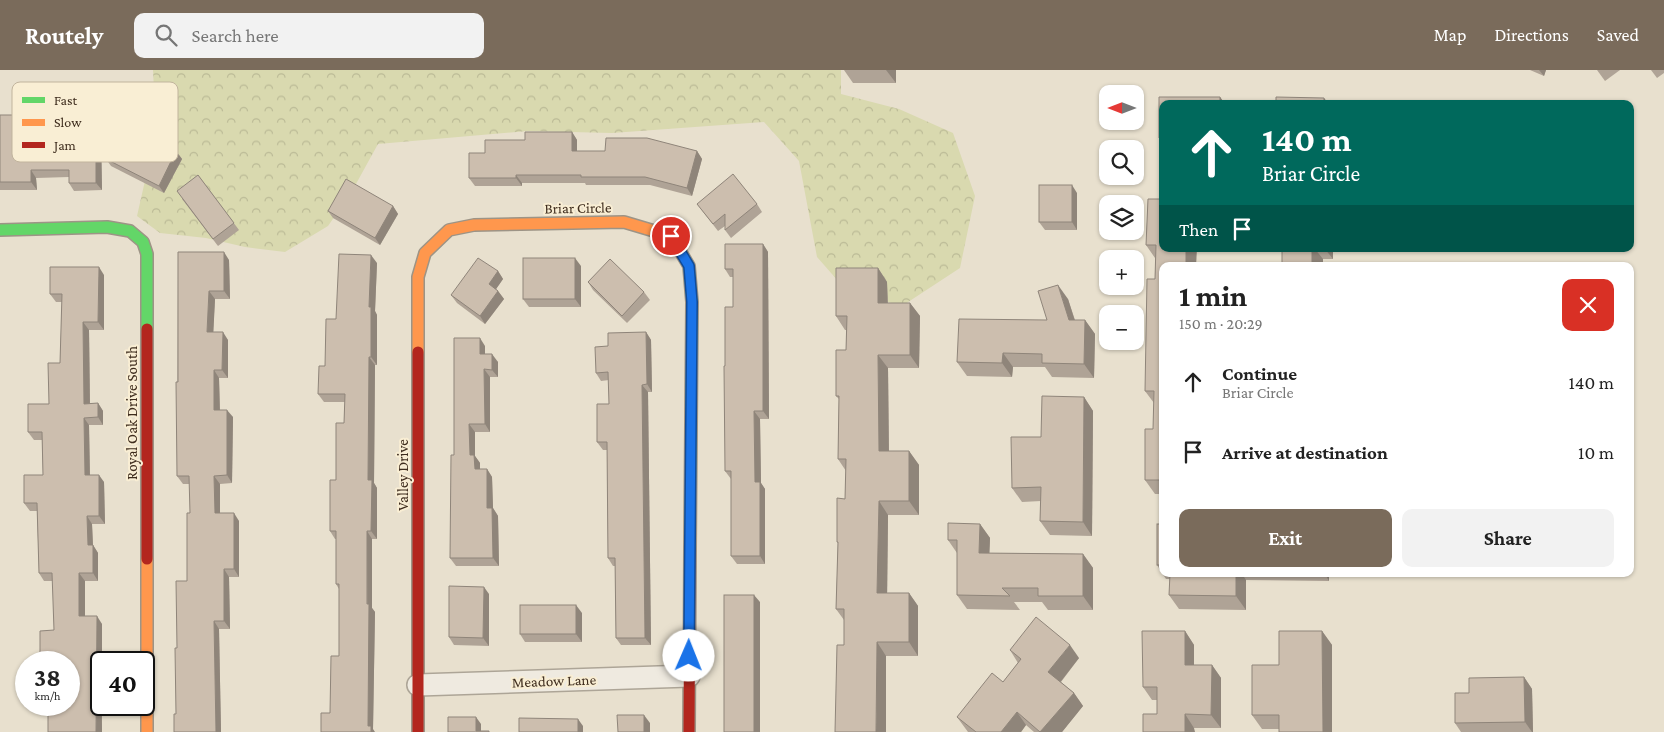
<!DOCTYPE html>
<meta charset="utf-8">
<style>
:root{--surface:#fff;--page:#f2f2f2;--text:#222;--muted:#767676;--accent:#7a6b5b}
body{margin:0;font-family:"Crimson Pro",serif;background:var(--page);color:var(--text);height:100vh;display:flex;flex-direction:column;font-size:19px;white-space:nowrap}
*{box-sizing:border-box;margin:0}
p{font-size:16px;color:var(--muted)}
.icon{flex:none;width:28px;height:28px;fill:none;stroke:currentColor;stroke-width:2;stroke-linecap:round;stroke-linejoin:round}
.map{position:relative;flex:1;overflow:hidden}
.sheet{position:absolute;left:1159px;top:192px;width:475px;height:315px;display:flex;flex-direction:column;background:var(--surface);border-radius:10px;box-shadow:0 1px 4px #0004}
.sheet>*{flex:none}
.guide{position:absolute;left:1159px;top:30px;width:475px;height:152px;border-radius:10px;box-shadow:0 1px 4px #0004;background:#00695c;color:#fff;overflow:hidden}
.needle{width:32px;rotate:270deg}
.tools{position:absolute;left:1099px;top:15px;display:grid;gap:10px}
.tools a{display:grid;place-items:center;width:45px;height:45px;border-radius:10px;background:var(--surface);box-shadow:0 1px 4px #0004;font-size:25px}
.speed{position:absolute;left:15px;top:581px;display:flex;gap:10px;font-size:25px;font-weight:700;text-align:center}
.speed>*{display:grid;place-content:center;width:65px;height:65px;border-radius:50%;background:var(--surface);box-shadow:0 1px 4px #0004;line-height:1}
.speed small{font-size:12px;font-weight:400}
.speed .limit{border:2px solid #111;border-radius:8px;background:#fff;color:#111}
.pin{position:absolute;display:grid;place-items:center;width:42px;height:42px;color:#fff;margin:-21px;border:2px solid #fff;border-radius:50%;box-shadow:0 1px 5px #0007}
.me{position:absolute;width:55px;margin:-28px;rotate:1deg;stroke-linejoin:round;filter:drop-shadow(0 0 4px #0008)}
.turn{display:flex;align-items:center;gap:18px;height:105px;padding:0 20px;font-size:22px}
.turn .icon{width:65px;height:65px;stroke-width:2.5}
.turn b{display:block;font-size:35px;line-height:42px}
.then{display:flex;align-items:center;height:48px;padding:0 20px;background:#0003;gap:10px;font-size:19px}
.round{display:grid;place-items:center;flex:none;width:52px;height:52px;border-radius:10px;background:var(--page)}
.head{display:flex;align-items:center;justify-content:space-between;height:85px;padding:0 20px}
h1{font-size:30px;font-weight:700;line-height:38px}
.button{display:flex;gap:10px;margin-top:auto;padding:10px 20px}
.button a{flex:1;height:58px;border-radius:10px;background:var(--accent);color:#fff;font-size:20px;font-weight:700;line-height:58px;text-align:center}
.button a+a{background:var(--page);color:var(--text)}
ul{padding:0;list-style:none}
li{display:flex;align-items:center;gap:15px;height:70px;padding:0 20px}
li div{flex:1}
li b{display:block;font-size:19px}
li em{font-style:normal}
header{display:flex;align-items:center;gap:30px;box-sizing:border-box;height:70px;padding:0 25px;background:var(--accent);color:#fff}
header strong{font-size:24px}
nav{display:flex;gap:28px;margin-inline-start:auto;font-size:18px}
.search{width:350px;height:45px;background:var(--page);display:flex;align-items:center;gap:12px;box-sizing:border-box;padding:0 18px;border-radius:10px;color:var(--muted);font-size:19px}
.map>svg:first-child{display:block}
</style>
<header>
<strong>Routely</strong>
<div class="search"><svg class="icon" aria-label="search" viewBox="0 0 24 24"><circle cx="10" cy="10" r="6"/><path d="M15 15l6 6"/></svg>Search here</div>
<nav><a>Map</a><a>Directions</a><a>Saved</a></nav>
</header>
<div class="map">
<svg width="1664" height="662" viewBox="0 0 1664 662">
<defs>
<pattern id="forest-crowns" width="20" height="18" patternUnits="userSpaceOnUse" patternTransform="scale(1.25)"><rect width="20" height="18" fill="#d9d9af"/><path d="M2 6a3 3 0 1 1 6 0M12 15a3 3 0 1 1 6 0" fill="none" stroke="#bbba96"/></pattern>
</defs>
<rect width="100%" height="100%" fill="#e8e0ce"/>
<path fill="url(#forest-crowns)" d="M153,0H841V24L899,39L953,63L975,126L960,198L902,236L846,220L817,187L799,91L764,52L612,63L528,61L378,74L351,123L328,156L285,182L245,177L206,168L160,163L137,146L156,62Z"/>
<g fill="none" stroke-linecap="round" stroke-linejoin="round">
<g stroke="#ada597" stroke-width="24">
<path id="street" d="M418,615L689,606"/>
</g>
<g stroke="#9d9486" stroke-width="14">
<g id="fast">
<path d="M0,160L107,157L130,161L143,172L147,184V259"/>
<path d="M673,169L689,196L692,232L690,479"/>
</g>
</g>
<g stroke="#9d9486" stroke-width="14">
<g id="slow">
<path d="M418,282V207L425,183L449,160L474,155L624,152L671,166L673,169"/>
<path d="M147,489V662"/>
</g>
</g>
<g stroke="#9d9486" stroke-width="14">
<g id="jam">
<path d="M147,259V489"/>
<path d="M418,282V662"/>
<path d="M689,662L690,479"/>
</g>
</g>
<use href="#street" stroke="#efeae0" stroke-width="21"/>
<use href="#fast" stroke="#63d668" stroke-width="11"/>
<use href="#slow" stroke="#ff974d" stroke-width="11"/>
<use href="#jam" stroke="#b3261e" stroke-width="11"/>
</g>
<g fill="#afa396">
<path d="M844,0H896V13H853Z"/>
<path d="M1530,0H1546L1544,6Z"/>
<path d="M1597,0H1620L1605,11Z"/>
<path d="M1651,0H1664V3L1657,8Z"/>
<path d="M1159,27H1220L1225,34H1162V73L1159,68Z"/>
<path d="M0,45H82L87,53V58H96L101,66L102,120L74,121L69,113V107L36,108L37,120H0Z"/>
<path d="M572,62L577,70V81H697L702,89L692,126L650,115H586L585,113H522V116H475L469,108L485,83L525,70Z"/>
<path d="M176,81L182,89L164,123L111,96L106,89Z"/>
<path d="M198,105L239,160L218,176L182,129Z"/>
<path d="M1077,123V160H1045L1039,152Z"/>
<path d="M1148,129L1162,196V424H1155L1145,410L1153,359L1154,333L1145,321L1155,209V188L1146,175Z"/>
<path d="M697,134H757L762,142L731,168L725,160V156L718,161Z"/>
<path d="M393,136L398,144L380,175L333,148L328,141Z"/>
<path d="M763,174L768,182L769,349H760L761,413L765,419V494H737L731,486V409L725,401V296L733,237V207H730L725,199Z"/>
<path d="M1282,179H1333V189H1323V196Z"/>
<path d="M178,182L229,190L230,229H215L213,262L228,270V308H219L220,340L233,347L232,413L220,414V443L239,451V507H229L230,559H219L221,662H174L176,644L177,578L187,511L190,443V414H183L177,406Z"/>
<path d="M377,193L375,241L377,245V295H375L374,413L377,418V469H372V538L375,542L373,659L330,643L339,586V519L336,514V469H335L330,461L336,410L344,353L345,332H324L318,324L336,249Z"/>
<path d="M581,196V237H529L523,229Z"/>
<path d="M878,198L887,212L888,233H910L920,246L919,298H888L889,381H909L919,395V445H888L887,523H909L918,536V586H886V662L844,575V550L836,539L838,473L837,472L845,429L846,401L838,389L839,329L836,326L846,280V260H845L836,246Z"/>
<path d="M498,201L503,209L496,219L498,221L504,229L485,254L457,233L451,225Z"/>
<path d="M104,205V260H89L90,334L98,333L103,341V355H89L90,405L104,412L105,454H92L93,475L98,483V511H85V546L102,554V592H101L102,662L54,560L53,511H44L39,503L37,441H30L24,433L43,405L42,370H34L28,362L49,334L60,293L62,232H56L50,224Z"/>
<path d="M588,212L644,222L650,230L627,253L593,220Z"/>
<path d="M1068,229L1075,250H1085L1095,264L1094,308L1052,307L1045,297H1013L1012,307L967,306L957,292L1047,250Z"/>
<path d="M646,262L651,270L652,322H648L651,575H621L616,568L615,496H613L608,488L607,380H603L597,372L609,334V310L601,311L596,303L608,276Z"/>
<path d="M485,276V284L498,292V307H490V362H475V386L480,393V399H487L492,407L493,438L498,446L499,496H456L450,488L454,385Z"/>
<path d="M1084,327L1093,341L1092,466L1050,465L1040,451L1041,431L1022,432L1012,418L1041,367Z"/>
<path d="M980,454L990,468L989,483L1083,484L1093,498V540H1048L1042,532H1014L1020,540L967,539L957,525V483L948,470Z"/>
<path d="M1162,454V504H1329V511L1246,510V540L1179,539L1169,525L1170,509H1166L1157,495Z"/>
<path d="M489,524V576L454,575L449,567Z"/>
<path d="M582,543V572H525L520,564Z"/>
<path d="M1185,561L1194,575V595H1212L1221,608V658H1194L1157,644V630H1152L1143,617Z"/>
<path d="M1322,561L1332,575V662H1279V659H1262L1252,645L1279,595Z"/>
<path d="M1010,580L1079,588L1061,612L1074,623L1083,636L1062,662H1034L1026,655L1021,662H968L957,647L1003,612L1018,593Z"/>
<path d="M1524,607L1532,619L1533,662H1461L1455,653L1469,623Z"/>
</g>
<g fill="#8f857a">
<path d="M886,0H896V13Z"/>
<path d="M1539,0H1546L1544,6Z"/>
<path d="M1220,27L1225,34H1220Z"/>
<path d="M1324,28L1329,34H1324Z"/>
<path d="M82,45L87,53V66L82,58Z"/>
<path d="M96,58L101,66L102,120L96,113Z"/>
<path d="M572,62L577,70V88L572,81Z"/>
<path d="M176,81L182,89L164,123L159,116Z"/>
<path d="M697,81L702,89L692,126L687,118Z"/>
<path d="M31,100L36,108L37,120L31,112Z"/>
<path d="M516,105L522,113V116L516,108Z"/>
<path d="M1072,115L1077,123V160L1072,152Z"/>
<path d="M393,136L398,144L380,175L375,168Z"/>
<path d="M763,174L768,182L769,349L763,341Z"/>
<path d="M1186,179H1197L1196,196H1186Z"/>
<path d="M1312,179H1315L1323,189V196H1312Z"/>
<path d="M1325,179H1333V189Z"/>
<path d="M224,182L229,190L230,229L224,221Z"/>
<path d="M371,185L377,193L375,241L377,245V295L371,287L369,237Z"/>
<path d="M575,188L581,196V237L575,229Z"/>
<path d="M99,197L104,205V260L98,252Z"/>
<path d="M878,198L887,212L888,246L878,233Z"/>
<path d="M498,201L503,209L494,222L489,214Z"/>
<path d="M1058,215L1068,229L1079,264L1069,250Z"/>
<path d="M209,221L215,229L213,270L207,262Z"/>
<path d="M498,221L504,229L485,254L480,246Z"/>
<path d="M910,233L920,246L919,298L910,285Z"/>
<path d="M1085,250L1095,264L1094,308L1084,294Z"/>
<path d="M83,252L89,260L90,341L84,334Z"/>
<path d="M223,262L228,270V308L222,300Z"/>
<path d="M646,262L651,270L652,322L647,314Z"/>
<path d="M480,268L485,276V291L480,284Z"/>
<path d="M1003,283L1013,297L1012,307L1002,293Z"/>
<path d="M492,284L498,292V307L492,300Z"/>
<path d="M878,285L888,298L889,395L879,381Z"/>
<path d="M369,287L375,295L374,413L377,418V469L371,461L368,410Z"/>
<path d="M484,299L490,307V362L485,354Z"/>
<path d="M214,300L219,308L220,347L214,340Z"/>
<path d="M642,315L648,322L651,575L645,568Z"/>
<path d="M1084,327L1093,341L1092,466L1083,452Z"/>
<path d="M98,333L103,341V355L98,347Z"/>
<path d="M227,340L233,347L232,413L227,405Z"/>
<path d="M754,341L760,349L761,413L765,419V494L760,486L755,412Z"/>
<path d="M84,348L89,355L90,413L85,405Z"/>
<path d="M469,354L475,362V386L480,393V407L475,399L470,385Z"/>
<path d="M909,381L919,395V445L909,431Z"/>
<path d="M487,399L492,407L493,438L498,446L499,496L493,488L487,438Z"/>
<path d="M99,405L104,412L105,454L99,446Z"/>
<path d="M214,406L220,414V451L215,443Z"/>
<path d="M879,431L888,445L887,536L877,523Z"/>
<path d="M234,443L239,451V507L234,499Z"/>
<path d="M87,446L92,454L93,477V475L98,483V511L93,503L88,475Z"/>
<path d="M980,454L990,468L989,497L979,483Z"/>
<path d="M367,461L372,469V538L375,542L373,659L375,662H371L368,656Z"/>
<path d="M1083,484L1093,498V540L1083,526Z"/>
<path d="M224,499L229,507L230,559L224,551Z"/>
<path d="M79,503L85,511V554L79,546Z"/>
<path d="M1236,504H1242L1246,510V540L1236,526Z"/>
<path d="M1325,504H1329V511Z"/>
<path d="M484,517L489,524V576L483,568Z"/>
<path d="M909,523L918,536V586L909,572Z"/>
<path d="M754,525L760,532V662H754Z"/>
<path d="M576,535L582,543V572L576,564Z"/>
<path d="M97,546L102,554V592H101L102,662H96Z"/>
<path d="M214,551L219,559L221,662H216Z"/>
<path d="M1185,561L1194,575V608L1185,595Z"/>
<path d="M1322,561L1332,575V662H1323Z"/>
<path d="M877,572L886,586V662H876Z"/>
<path d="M1070,575L1079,588L1058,615L1048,602Z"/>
<path d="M1212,595L1221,608V658L1211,645Z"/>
<path d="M1524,607L1532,619L1533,662H1532L1525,652Z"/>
<path d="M1074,623L1083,636L1062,662H1040Z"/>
<path d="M1017,642L1026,655L1021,662H1001Z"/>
<path d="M1185,644L1194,658L1195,662H1185Z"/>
<path d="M644,645L650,653V662H644Z"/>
<path d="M476,647L481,654V662L476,661Z"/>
<path d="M578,649L583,656V662H578Z"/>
</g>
<g fill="#ccbeae" stroke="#8f857a">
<path d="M1159,27H1220V34H1162V68H1159Z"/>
<path d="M1276,27L1324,28V34H1276Z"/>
<path d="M0,45H82V58H96V113H69V100H31V112H0Z"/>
<path d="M123,54L176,81L159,116L106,89Z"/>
<path d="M525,62H572V81H605L606,68H647L697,81L687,118L645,107H581V105H516V108H469V83H485V70H525Z"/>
<path d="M733,104L757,134L725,160V144L713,154L697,134Z"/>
<path d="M198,105L234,153L213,169L177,121Z"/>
<path d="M346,109L393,136L375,168L328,141Z"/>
<rect x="1039" y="115" width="33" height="37"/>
<path d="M1148,129H1162V179H1186V196H1162V410H1145V359H1153L1154,321H1145L1147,209H1155L1156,175H1146Z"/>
<path d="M725,174H763V341H754L755,412H760V486H731V401H725L724,296H725V237H733V199H725Z"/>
<rect x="1282" y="179" width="30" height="17"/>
<path d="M178,182H224V221H209L207,262H223L222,300H214V340H227V405L214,406L215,443H234V499H224V551H214L216,662H174V644H176L175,578H177L176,511H187V443H190L189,406H177L176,312H178Z"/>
<path d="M339,184L371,185L369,237H371V287H369L368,410H372L371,461H367V534H369L368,656H371V662H321V643H330L331,586H339V514H336V461H330V410H336V353H344L345,324H318L319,296H325L326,249H336Z"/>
<path d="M478,188L498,201L489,214L498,221L480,246L451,225Z"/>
<rect x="523" y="188" width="52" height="41"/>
<path d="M610,189L644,222L622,246L588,212Z"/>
<path d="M50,197H99L98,252H83L84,334L98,333V347L84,348L85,405H99V446H87L88,475H93V503H79V546H97L96,662H48V635H69V592H40V561L54,560L52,503H39L37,433H24V405H43L42,362H28V334H49L48,293H60L62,224H50Z"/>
<path d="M836,198H878V233H910V285H878L879,381H909V431H879L877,523H909V572H877L876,662H835L837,575H844V539H836L838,472H837V428L845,429L846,389H838L839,326H836V280H846L847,246H836Z"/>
<path d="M1058,215L1069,250H1085L1084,294L1042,293V284L1003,283L1002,293L957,292L959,249L1047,250L1038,221Z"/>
<path d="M646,262L647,314L642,315L645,568H616L615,488H608L607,372H597V334H609L608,302L596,303L595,277L608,276V263Z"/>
<path d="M454,268H480V284H492V300L484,299L485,354H469L470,385H474L475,399H487V438H492L493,488H450L451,385H454Z"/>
<path d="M1042,326L1084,327L1083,452L1040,451L1041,417L1012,418L1011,367H1041Z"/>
<path d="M948,453L980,454L979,483L1083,484V526H1038V518H1002L1010,526L957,525V470H948Z"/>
<rect x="1157" y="454" width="5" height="41"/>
<path d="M1170,504H1236V526L1169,525Z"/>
<path d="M449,516L484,517L483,568L449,567Z"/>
<rect x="724" y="525" width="30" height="137"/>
<rect x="520" y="535" width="56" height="29"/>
<path d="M1036,547L1070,575L1048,602L1074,623L1040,662L1017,642L1001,662H976L957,647L992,603L1003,612L1021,589L1010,580Z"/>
<path d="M1142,561H1185V595H1212L1211,645L1185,644V662H1143V644H1157V617H1143Z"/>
<path d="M1279,561H1322L1323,662H1279V645H1252V595H1279Z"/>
<path d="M1524,607L1525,652L1455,653V623H1469V608Z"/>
<path d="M617,645H644V662H618Z"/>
<path d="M448,647H476V661H489V662H448Z"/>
<path d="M519,648L578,649V662H519Z"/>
</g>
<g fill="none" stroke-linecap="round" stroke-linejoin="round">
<g stroke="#114b97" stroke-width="12">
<path id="route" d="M671,166L689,196L692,232L689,586"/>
</g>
<use href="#route" stroke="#1a73e8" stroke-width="9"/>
</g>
<g text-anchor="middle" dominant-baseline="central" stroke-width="4" stroke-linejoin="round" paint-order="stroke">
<g font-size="15" fill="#3e2c1d" stroke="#f9eed4">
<text transform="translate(578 138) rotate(-1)">Briar Circle</text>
<text transform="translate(132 343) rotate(-90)">Royal Oak Drive South</text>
<text transform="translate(403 405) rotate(-90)">Valley Drive</text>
<text transform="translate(554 611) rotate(-2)">Meadow Lane</text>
</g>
</g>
<rect x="12" y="12" width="166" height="80" rx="8" fill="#f9eed4" stroke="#c1b49d" stroke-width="1"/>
<rect x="22" y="27" width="23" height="6" fill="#63d668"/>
<rect x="22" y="49" width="23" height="7" fill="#ff974d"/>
<rect x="22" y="72" width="23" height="6" fill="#b3261e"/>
<g font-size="14" fill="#3e2c1d">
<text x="54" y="35">Fast</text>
<text x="54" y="57">Slow</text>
<text x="54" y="80">Jam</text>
</g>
</svg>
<div class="tools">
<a><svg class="needle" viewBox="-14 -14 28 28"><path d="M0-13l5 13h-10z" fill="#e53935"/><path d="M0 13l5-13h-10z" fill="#767676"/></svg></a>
<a><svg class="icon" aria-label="search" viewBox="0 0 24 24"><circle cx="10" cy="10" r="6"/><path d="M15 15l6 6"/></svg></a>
<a><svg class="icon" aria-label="layers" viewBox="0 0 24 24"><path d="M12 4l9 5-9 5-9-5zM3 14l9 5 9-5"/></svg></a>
<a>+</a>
<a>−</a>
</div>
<div class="speed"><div>38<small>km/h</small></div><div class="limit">40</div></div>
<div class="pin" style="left:671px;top:166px;background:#d93025"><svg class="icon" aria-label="arrive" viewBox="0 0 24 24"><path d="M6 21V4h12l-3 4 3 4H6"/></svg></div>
<svg class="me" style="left:689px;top:586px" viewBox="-20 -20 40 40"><circle r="19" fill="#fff"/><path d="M0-13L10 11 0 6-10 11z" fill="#1a73e8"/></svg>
<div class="guide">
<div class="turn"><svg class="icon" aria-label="ahead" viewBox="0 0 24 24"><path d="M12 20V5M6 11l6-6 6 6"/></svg><div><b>140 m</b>Briar Circle</div></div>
<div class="then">Then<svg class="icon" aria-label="arrive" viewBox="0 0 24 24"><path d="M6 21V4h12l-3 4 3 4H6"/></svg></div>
</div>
<section class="sheet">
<div class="head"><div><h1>1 min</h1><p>150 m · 20:29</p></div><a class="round" style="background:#d93025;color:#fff"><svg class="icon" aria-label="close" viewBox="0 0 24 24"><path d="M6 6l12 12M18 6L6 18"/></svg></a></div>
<ul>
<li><svg class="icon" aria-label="ahead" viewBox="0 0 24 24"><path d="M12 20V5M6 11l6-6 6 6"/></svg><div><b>Continue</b><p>Briar Circle</p></div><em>140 m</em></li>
<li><svg class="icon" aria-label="arrive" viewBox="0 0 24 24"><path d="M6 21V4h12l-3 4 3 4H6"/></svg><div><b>Arrive at destination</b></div><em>10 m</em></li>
</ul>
<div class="button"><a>Exit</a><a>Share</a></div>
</section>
</div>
